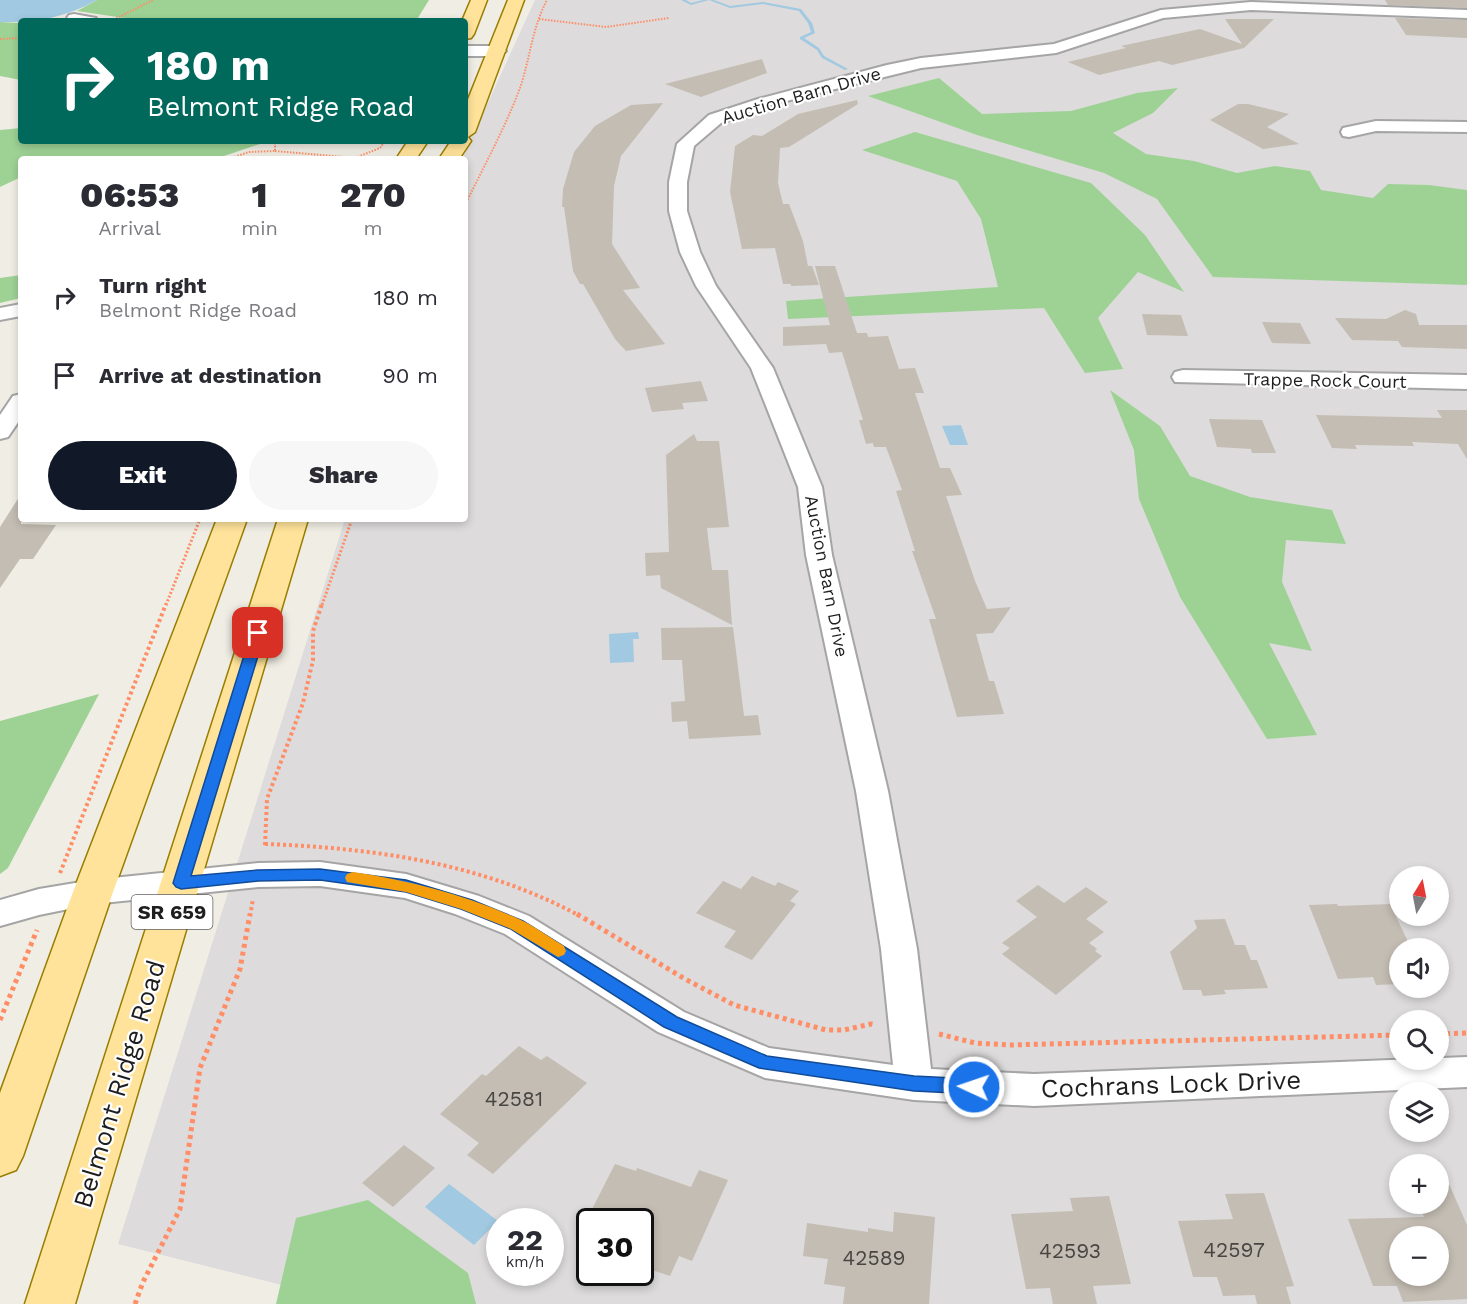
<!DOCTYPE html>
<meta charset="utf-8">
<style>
:root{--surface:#fff;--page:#f7f7f7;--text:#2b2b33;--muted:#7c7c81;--accent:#111827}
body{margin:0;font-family:"Work Sans",sans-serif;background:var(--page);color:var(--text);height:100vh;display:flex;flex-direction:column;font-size:22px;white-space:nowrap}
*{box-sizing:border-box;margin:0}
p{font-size:20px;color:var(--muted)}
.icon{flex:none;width:33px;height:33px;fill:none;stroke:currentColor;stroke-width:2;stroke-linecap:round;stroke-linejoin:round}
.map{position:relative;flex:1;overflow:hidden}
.panel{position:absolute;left:18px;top:156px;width:450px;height:366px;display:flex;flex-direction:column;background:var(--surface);border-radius:6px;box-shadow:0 3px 9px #0003}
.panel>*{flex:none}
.top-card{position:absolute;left:18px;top:18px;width:450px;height:126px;border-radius:6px;box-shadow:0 3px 9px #0003;background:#00695c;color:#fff;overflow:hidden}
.needle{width:39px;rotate:10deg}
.tools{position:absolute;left:1389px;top:866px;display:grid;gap:12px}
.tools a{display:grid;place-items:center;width:60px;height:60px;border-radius:50%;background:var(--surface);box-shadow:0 3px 9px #0003;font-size:30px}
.speed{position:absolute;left:486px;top:1208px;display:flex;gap:12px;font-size:30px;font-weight:700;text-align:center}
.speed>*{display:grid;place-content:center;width:78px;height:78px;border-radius:50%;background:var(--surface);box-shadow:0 3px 9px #0003;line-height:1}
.speed small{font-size:15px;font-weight:400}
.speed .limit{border:3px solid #111;border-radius:9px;background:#fff;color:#111}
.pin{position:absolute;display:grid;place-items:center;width:51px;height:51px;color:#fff;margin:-26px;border-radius:12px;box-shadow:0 3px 9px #0006}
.me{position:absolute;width:66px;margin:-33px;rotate:273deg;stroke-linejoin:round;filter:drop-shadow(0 0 4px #0008)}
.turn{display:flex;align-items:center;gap:21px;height:126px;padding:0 30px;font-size:27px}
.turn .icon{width:78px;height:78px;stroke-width:2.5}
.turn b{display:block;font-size:42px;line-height:51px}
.eta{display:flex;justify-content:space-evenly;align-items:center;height:102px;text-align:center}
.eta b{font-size:36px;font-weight:800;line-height:42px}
.cta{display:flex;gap:12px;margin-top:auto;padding:12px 30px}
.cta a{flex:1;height:69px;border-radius:36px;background:var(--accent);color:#fff;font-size:24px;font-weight:800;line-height:69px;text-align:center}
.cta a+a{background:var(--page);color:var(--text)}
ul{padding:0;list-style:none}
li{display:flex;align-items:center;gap:18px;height:78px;padding:0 30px}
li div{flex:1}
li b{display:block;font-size:22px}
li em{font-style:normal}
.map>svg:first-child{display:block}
</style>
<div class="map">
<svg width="1467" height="1304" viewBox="0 0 1467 1304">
<rect width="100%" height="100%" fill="#f0eee4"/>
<path fill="#dddbdb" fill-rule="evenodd" d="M535,0H1467V1304H358L118,1244L345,519H465V159H462ZM1400,876H1438V915H1400ZM1400,948H1438V987H1400ZM1400,1020H1438V1059H1400ZM1400,1092H1438V1131H1400ZM1400,1164H1438V1203H1400ZM500,1221H550V1272H500ZM590,1221H640V1272H590ZM1400,1236H1438V1275H1400Z"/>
<g fill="#9ed295">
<path d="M97,0H429L416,21H144L77,11Z"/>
<path d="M0,22L21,23V80L0,76Z"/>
<path d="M939,78L982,114L1071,111L1137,93L1178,88L1153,113L1113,133L1146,154L1194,161L1237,173L1275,166L1310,171L1321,190L1373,198L1388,184L1429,185L1467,190V285L1213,277L1157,199L1104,173L977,135L868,96Z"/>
<path d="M21,128V141L263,143L215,159H21V177L0,187V130Z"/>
<path d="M915,132L1091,183L1145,235L1184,292L1138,272L1098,318L1123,369L1085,373L1044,308L788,319L786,301L998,287L981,219L957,181L862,150Z"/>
<path d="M21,275V298L0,303V278Z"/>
<path d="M1110,390L1160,426L1190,476L1250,497L1332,510L1346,544L1286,540L1282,582L1312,651L1269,643L1317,735L1267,739L1180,597L1139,499L1134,450Z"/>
<path d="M99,694L8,868L0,874V721Z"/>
<path d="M368,1200L468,1273L476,1304H276L296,1218Z"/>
</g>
<g fill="#a1c9e1">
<path d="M0,0H97C65,18 34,23 0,22Z"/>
<path d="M961,425L968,445H950L942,426Z"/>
<path d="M638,632L639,639H633L634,662L610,663L609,634Z"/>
<path d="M449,1184L498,1221L474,1245L425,1207Z"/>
</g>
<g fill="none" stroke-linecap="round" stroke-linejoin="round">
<g fill="#a1c9e1" fill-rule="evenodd">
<path d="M681,0H686L691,3L703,0H709L691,5Z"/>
<path d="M709,0H714L730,6L763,2L801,9L812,23L815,33L804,38L819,48L824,56L848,69L845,70L822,58L817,50L800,39V37L811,32L808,23L799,11L763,4L730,8Z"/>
</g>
</g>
<g fill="#c4bdb3" fill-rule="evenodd">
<path d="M1385,0H1467V8L1388,5Z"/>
<path d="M1395,18L1467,20V38L1406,35Z"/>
<path d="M1225,19H1274L1244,48L1172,65L1159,61L1099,75L1068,62L1126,48L1121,46L1200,29L1242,44Z"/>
<path d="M762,59L767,73L701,97L665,84Z"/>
<path d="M857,100L858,104L789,147L780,148L778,183L783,204H789L803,241L808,266H812L819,285L791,286V284H783L775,248L742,249L730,192L735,146L753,135L762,136L798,114Z"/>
<path d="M663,103L621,156L614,186L612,244L640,288L623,290L665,344L626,351L615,339L583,284H580L573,271L564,207H562L563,189L574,152L595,126L631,105Z"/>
<path d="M1238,104H1248L1289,114L1267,127L1299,144L1263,149L1210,120Z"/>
<path d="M815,266H835L857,333H867L868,337L888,336L899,369L915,368L924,393H915L940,468H950L962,495L946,496L975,581L987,609L1011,607L993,633L976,634L989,681H994L1004,714L957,717L929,619H936L912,551H915L896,491L902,490L886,447H874L873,443L866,444L859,420H863L842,352L829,353L826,344L783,346V327L830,325Z"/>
<path d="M1405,310L1416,314L1419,325H1467V349L1402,347L1398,341L1352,340L1335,318L1386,319Z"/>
<path d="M1142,314L1181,315L1188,336L1147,335Z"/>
<path d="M1262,322L1300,323L1311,344L1272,343Z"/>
<path d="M701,381L708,401L682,403L684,409L652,412L645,388Z"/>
<path d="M1437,410H1467V459L1458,444L1412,442L1414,446L1355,445L1357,449L1332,448L1316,415L1442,418Z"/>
<path d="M1209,419L1262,420L1276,453H1252L1251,449L1217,447Z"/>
<path d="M694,434L697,441H719L729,527L707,528L712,570H728L732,625L661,588L660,575L646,576L645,553L669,552L666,455Z"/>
<path d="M21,494V524L56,525L33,559H20L0,588V527Z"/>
<path d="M733,627L744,716L758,715L761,735L689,739L687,721L672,722L671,702L685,701L682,660H662L661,628Z"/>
<path d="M752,876L775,886L778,882L799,891L790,901L796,904L752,960L724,947L736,931L696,913L723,881L741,889Z"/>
<path d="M1038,885L1064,903L1086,887L1108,902L1086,919L1104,932L1089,943L1097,949L1095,951L1102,956L1056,995L1002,954L1010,948L1002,943L1037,917L1016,901Z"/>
<path d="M1337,904L1338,906L1390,904L1411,948H1400V984L1376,985L1373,977L1338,979L1309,905Z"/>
<path d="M1225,919L1235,945H1245L1251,960H1257L1268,988L1224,990L1226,994L1203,996L1201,990H1183L1170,952L1197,928L1194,920Z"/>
<path d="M519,1046L541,1060L547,1056L587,1083L493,1174L467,1155L479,1143L440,1114L482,1074L486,1076Z"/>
<path d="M404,1145L435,1168L393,1207L362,1183Z"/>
<path d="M1438,1159L1467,1225V1299L1403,1302L1397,1286H1373L1348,1219L1424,1217L1419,1203H1438ZM1400,1236H1438V1275H1400Z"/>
<path d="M615,1164L636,1171L637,1168L691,1187L699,1170L728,1180L692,1261L679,1256L670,1276L640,1266V1221H586Z"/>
<path d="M1264,1193L1294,1286L1286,1287L1291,1304H1257L1255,1295L1223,1296L1217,1277H1193L1178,1221L1233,1219L1225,1194Z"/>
<path d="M1109,1196L1131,1284L1093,1286L1097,1304H1053L1050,1288L1026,1289L1011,1214L1073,1211L1070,1198Z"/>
<path d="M894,1212L935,1217L929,1304H843L845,1287L824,1284L828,1259L803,1256L807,1223L868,1232V1228L893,1232Z"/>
</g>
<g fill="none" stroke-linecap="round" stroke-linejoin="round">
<g stroke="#a5a5a5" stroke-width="4">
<g id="street">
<path d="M1251,2L1467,10V18L1251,10L1163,18L1056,53L921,68L770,105L721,123L694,146L687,182V211L700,252L716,286L773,368L822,487L832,555L888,791L917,949L931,1069L1034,1074L1467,1057V1087L1034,1106L914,1100L765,1078L658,1032L505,934L455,914L405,898L320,886L258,887L93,904L39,915L0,926V900L39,889L93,880L258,863L320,862L406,874L479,896L529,916L684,1012L769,1048L893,1065L881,949L856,791L806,555L798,487L751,368L696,286L680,252L669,211V182L677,144L709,115L758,99L887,65L921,58L1054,44L1161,10Z"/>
<path d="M74,14L96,18L98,21H69L67,18L69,15Z"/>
<path d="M465,46H498L506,51L498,56H465Z"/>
<path d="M1376,121L1467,122V132L1376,131L1349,137L1343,136L1341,132L1343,128Z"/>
<path d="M21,304V316L0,320V308Z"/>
<path d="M1183,370L1467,375V389L1175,382L1172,377L1175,372Z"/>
<path d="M21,394V418L8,437L0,439V415L13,396Z"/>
</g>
</g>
<g stroke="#997d00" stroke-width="3">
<g id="primary">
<path d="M471,0H487L474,34L471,38L465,39V21H462Z"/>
<path d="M508,0H524L475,132L468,137L471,141L459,159H439L451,141H465V107Z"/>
<path d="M408,141H428L416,159H396Z"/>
<path d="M217,519H247L113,892L23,1156L16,1170L0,1176V1093L73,892Z"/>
<path d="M278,519H308L75,1304H25Z"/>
</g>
</g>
<g stroke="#ff8d66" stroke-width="2" stroke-dasharray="1.5 1.5" stroke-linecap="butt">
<path d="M539,19L606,27L669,18"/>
<path d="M111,21L153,0"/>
<path d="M0,39L21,38"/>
<path d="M275,151L356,158"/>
<path d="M355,158L380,148L385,141"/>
<path d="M229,159L249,152L275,151V141"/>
<path d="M465,205C484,166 505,128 520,88C530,59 532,28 547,0"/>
</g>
<g stroke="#ff8d66" stroke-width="3" stroke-dasharray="2 2" stroke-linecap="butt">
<path d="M166,605L200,519"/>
<path d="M322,605L352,519"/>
</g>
<g stroke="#ff8d66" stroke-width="4" stroke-dasharray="3 3" stroke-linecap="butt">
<path d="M265,844C374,848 482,863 580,916"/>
<path d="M265,845L267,799L303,703L313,660V631L322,604"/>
<path d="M60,873L166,604"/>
<path d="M250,916L253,899"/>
</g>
<g stroke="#ff8d66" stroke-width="5" stroke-dasharray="4 4" stroke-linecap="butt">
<path d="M577,914L685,979L734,1005L826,1030H844L871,1024L876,1025"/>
<path d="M0,1020L37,930"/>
<path d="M939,1034L975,1043L1009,1045L1400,1035"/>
<path d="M1438,1034L1467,1033"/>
<path d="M135,1304L143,1282L180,1209L200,1068L240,969L250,914"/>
</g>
<use href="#street" fill="#fff" fill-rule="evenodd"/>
<use href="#primary" fill="#ffe39a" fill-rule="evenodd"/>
</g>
<path fill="#1a73e8" stroke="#114b97" stroke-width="1.5" d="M258,629L265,633L191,876L258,870L320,869L406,880L472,900L523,921L677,1017L767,1056L914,1076L974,1079L980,1082L983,1087L980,1092L974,1094L914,1091L759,1068L664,1027L511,929L461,909L406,892L320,880L258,881L181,889L176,887L173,883L251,633Z"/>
<path fill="#f59e0b" d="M353,872C412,881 466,895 521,920C536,927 550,938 564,946L566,951L564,955L558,957L511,929L461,909L406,892L347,882L345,878L347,874Z"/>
<g text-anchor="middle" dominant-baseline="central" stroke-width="4.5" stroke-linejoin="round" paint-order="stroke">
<g font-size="18" fill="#1e1e1e" stroke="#fff">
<text transform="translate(801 95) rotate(-16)">Auction Barn Drive</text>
<text transform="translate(1325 380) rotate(1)">Trappe Rock Court</text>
<text transform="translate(827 576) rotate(79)">Auction Barn Drive</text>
</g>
<rect fill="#fff" stroke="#626262" stroke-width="1.5" x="131.5" y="895" width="81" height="34" rx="4.5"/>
<g font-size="20" font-weight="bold" fill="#1e1e1e">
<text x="172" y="912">SR 659</text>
</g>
<g font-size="21" fill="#484643">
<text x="514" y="1098">42581</text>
<text x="1234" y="1249">42597</text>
<text x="1070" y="1250">42593</text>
<text x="874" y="1257">42589</text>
</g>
<g font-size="26" fill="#1e1e1e" stroke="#fff">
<text transform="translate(119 1084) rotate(-73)">Belmont Ridge Road</text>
<text transform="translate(1171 1084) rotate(-2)">Cochrans Lock Drive</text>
</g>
</g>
</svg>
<div class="tools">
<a><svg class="needle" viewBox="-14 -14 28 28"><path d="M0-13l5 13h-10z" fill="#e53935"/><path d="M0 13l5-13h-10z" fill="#7c7c81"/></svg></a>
<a><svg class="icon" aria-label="sound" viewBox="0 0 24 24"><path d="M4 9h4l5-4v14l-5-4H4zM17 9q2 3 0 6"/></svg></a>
<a><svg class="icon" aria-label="search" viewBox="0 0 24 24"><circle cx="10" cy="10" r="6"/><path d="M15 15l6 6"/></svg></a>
<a><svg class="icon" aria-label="layers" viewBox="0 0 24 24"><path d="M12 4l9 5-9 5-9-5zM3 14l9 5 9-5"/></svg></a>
<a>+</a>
<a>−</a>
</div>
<div class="speed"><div>22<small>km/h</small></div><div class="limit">30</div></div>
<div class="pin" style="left:258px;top:633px;background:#d93025"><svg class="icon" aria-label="arrive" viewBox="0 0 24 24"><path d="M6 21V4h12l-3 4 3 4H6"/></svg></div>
<svg class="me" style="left:974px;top:1087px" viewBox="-20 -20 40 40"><circle r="17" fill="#1a73e8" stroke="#fff" stroke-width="3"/><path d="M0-11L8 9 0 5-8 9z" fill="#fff"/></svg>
<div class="top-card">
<div class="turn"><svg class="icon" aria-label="right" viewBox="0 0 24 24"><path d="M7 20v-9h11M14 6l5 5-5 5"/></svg><div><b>180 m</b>Belmont Ridge Road</div></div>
</div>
<section class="panel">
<div class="eta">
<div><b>06:53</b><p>Arrival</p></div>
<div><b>1</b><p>min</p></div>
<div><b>270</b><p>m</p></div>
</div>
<ul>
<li><svg class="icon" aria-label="right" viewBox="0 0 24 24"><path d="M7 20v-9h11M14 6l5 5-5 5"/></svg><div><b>Turn right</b><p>Belmont Ridge Road</p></div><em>180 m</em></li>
<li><svg class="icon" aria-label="arrive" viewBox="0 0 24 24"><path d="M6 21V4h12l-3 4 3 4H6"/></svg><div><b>Arrive at destination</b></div><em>90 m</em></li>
</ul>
<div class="cta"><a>Exit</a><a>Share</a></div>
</section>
</div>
